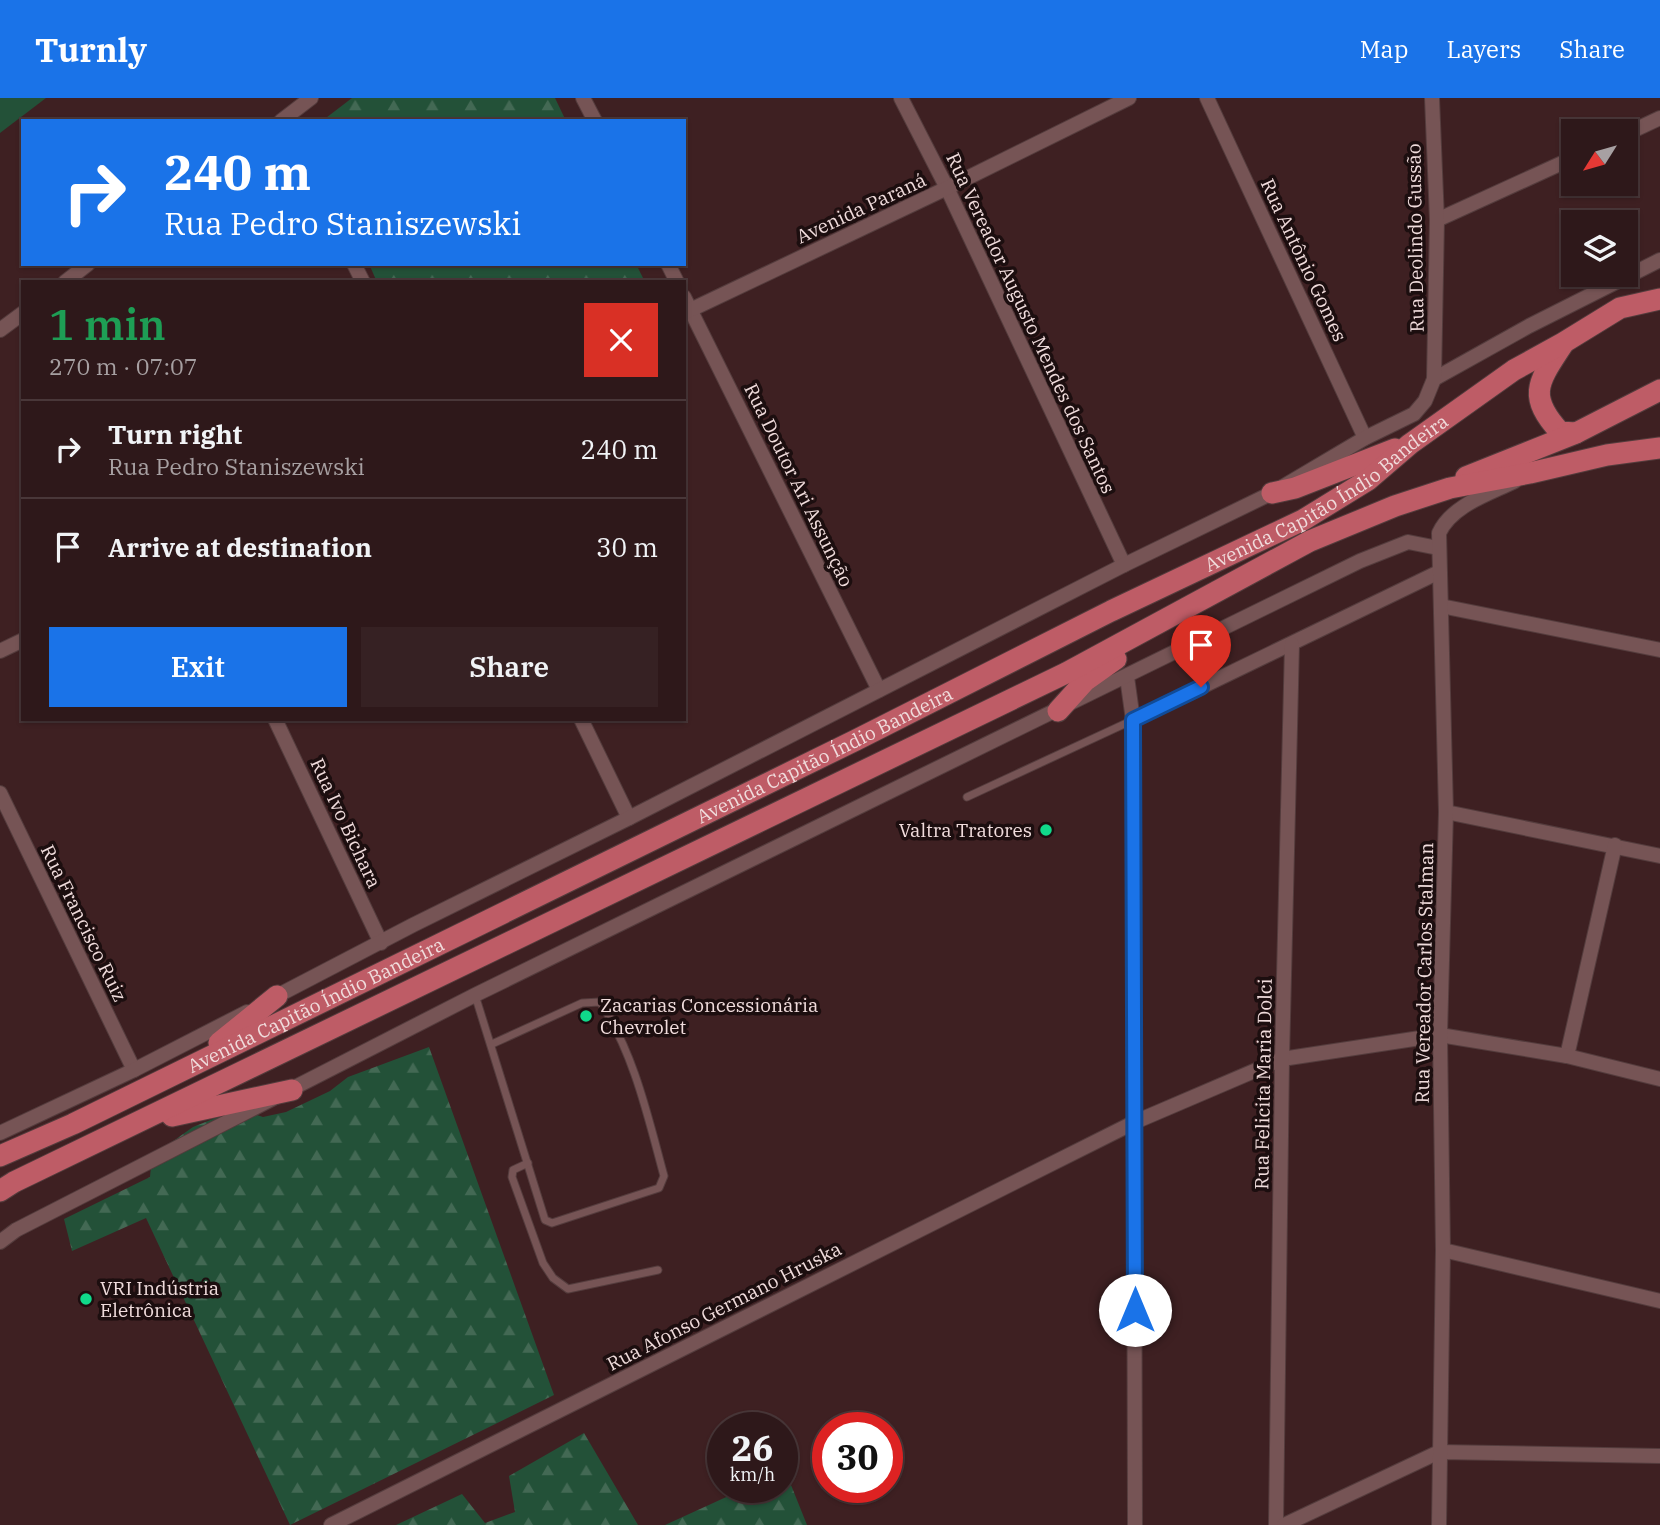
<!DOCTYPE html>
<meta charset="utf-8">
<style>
:root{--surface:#2e181a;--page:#362123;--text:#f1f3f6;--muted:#a7a0a2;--line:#493739;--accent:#1a73e8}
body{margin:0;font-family:"IBM Plex Serif",serif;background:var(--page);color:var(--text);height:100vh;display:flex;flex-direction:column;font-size:26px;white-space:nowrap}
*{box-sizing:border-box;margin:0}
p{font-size:23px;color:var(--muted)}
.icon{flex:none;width:38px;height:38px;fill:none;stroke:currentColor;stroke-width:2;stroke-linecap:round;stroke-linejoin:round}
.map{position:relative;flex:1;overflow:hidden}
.details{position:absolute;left:21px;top:182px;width:665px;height:441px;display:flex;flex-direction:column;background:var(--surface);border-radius:0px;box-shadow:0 2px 5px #0004,0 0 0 2px var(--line)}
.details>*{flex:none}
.guide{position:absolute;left:21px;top:21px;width:665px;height:147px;border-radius:0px;box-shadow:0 2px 5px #0004,0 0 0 2px var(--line);background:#1a73e8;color:#fff;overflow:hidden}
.needle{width:46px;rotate:233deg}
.tools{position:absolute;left:1561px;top:21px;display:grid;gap:14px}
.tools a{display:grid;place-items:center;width:77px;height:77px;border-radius:0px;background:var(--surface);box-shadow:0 2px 5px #0004,0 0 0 2px var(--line);font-size:35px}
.speed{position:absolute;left:707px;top:1314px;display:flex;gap:14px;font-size:35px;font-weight:700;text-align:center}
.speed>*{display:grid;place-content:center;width:91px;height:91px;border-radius:50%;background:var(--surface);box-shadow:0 2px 5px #0004,0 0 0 2px var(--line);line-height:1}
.speed small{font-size:18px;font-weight:400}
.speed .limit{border:10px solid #d22;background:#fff;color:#111}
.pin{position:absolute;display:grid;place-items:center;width:60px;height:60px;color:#fff;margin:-72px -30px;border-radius:50% 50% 50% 0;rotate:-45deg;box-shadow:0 0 7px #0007}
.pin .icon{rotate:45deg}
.me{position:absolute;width:77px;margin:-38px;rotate:0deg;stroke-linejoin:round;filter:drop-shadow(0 0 5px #0008)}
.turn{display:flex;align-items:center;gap:24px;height:147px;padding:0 28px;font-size:32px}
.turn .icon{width:91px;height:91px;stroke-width:2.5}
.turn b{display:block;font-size:49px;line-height:60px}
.round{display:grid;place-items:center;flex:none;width:74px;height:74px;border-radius:0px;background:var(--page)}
.summary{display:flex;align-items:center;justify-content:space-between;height:119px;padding:0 28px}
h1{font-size:42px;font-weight:600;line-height:52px;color:#1e9e55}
.cta{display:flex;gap:14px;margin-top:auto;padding:14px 28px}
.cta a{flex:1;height:80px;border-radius:0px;background:var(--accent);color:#fff;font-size:28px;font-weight:600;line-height:80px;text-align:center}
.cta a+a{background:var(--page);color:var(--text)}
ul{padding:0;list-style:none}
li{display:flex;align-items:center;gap:21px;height:98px;padding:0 28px;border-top:2px solid var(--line)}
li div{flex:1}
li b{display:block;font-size:26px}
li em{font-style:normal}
header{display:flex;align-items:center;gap:42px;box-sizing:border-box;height:98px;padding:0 35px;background:var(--accent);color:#fff}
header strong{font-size:33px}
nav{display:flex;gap:38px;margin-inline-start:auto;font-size:24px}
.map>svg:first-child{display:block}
</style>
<header>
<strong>Turnly</strong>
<nav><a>Map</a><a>Layers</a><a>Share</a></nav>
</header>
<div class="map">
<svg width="1660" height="1427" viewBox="0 0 1660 1427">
<defs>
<pattern id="forest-firs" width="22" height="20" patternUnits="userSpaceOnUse" patternTransform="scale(1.75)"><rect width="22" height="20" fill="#235138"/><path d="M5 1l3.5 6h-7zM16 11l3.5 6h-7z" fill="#436954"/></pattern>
</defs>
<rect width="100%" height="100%" fill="#3e2022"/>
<path fill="#235138" d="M0,0H46L0,35Z"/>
<g fill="url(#forest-firs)">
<path d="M352,0H555L566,23H322Z"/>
<path d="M369,166H636L645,184H377Z"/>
<path d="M429,949L554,1297L290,1427L146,1120L72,1153L64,1121L150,1079L152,1058L193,1029L238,1011L263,1019L286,1014L330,993L348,979Z"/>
<path d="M584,1335L638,1427H396L462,1396L485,1425L515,1414L509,1378Z"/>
<path d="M785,1372L807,1427H665L746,1390H782V1373Z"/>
</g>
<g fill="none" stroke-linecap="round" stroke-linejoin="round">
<g stroke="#543c3d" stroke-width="9">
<g id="lane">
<path d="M967,699L1133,622"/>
<path d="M475,897L545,1122L552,1125L659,1090L664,1078C648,1019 634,955 600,904L582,905L492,946"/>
<path d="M528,1065L513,1072L512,1079L543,1165L553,1180L568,1191L658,1172"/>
</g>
</g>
<g stroke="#543c3d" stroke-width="16">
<g id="street">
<path d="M583,0L595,23"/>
<path d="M901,0L947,90L1124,467"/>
<path d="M1207,0L1365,340"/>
<path d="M281,23L311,0"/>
<path d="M1626,36L1660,20"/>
<path d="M1437,122L1573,60"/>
<path d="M354,166L363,184"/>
<path d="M668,166L677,184"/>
<path d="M65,184L88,166"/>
<path d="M684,199L879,592"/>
<path d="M684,215L947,90L1129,0"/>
<path d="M0,232L23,215"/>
<path d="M1434,281L1529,228L1660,162"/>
<path d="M1441,508L1660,552"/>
<path d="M0,553L23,542"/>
<path d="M1127,579L1133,622L1135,1427"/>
<path d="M275,621L381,845"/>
<path d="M581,621L629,720"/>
<path d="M1133,622L1439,474"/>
<path d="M0,695L134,972"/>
<path d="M1446,714L1660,758"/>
<path d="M271,901L413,827L629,720L1124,467L1272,395L1365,340L1414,316L1425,303L1434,281L1437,122L1432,0"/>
<path d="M1567,958L1615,747"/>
<path d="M0,1035L134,972L247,914"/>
<path d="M0,1144L16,1132L475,897L1360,463L1408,444L1438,450"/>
<path d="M1443,1152L1660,1203"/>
<path d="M331,1427L1135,1024L1282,961L1440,937L1567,958L1660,981"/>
<path d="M1276,1427L1282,961L1292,546"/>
<path d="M1284,1427L1439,1354L1660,1358"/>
<path d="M1439,1427L1443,1152L1440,937L1446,714L1439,435C1452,407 1489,396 1515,383"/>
</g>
</g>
<g stroke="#543c3d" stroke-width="23">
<g id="primary">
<path d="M1563,246C1539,283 1526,297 1560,334L1576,335"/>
<path d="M1466,379L1576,335L1660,292"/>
<path d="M1272,395L1295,390L1395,351"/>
<path d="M1058,613L1085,583L1116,561"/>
<path d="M219,945L277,898"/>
<path d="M172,1018L292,992"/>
<path id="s1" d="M0,1058L73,1026L856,642L1111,513L1303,422L1368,382L1410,346L1514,272L1563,245L1620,210L1660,201"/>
<path d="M0,1093L14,1084L1066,575L1310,443L1395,408L1450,390L1530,375L1607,357L1660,350"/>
</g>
</g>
<use href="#lane" stroke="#765455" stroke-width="7"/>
<use href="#street" stroke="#765455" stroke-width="14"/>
<use href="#primary" stroke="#be5c66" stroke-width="21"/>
</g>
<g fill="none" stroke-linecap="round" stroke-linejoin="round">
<g stroke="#114b97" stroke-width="18">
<path id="route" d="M1135,1212L1133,622L1201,589"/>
</g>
<use href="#route" stroke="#1a73e8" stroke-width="12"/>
</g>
<g fill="#10d98a" stroke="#1c0e0f" stroke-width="2.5">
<circle cx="1046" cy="732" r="7"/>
<circle cx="586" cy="918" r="7"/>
<circle cx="86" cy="1201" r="7"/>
</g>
<g text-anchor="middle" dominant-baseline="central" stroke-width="7" stroke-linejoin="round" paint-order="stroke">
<g font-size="19" fill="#f0dcdc" stroke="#1c0e0f">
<text transform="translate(861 110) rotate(-25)">Avenida Paraná</text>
<text transform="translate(1415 140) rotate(-91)">Rua Deolindo Gussão</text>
<text transform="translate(1304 162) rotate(65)">Rua Antônio Gomes</text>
<text transform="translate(1031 225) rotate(65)">Rua Vereador Augusto Mendes dos Santos</text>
<text transform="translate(799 387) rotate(64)">Rua Doutor Ari Assunção</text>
<text stroke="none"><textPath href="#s1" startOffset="1484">Avenida Capitão Índio Bandeira</textPath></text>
<text stroke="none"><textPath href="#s1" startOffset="917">Avenida Capitão Índio Bandeira</textPath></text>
<text transform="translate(346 725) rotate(65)">Rua Ivo Bichara</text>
<text transform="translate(84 825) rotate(64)">Rua Francisco Ruiz</text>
<text transform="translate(1424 875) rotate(-89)">Rua Vereador Carlos Stalman</text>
<text stroke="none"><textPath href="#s1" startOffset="350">Avenida Capitão Índio Bandeira</textPath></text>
<text transform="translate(1263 986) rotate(-89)">Rua Felicita Maria Dolci</text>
<text transform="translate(724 1208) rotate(-27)">Rua Afonso Germano Hruska</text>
</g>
<g font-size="19" fill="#f0dcdc" stroke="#1c0e0f" text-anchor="start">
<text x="1032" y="732" text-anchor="end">Valtra Tratores</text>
<text x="600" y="907">Zacarias Concessionária<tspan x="600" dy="22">Chevrolet</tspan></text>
<text x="100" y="1190">VRI Indústria<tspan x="100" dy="22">Eletrônica</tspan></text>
</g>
</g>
</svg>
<div class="tools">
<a><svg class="needle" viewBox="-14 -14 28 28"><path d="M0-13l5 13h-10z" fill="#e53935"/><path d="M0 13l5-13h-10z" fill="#a7a0a2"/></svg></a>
<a><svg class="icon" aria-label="layers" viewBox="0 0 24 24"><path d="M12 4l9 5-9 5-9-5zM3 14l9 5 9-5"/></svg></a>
</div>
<div class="speed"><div>26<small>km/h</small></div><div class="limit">30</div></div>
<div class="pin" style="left:1201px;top:589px;background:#d93025"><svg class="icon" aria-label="arrive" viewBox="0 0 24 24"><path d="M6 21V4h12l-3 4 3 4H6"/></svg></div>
<svg class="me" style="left:1135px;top:1212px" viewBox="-20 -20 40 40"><circle r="19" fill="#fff"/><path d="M0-13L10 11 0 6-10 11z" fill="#1a73e8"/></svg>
<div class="guide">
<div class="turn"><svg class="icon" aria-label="right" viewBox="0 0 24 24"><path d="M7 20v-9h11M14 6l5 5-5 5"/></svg><div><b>240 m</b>Rua Pedro Staniszewski</div></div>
</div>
<section class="details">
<div class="summary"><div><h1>1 min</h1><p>270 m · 07:07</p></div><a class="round" style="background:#d93025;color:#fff"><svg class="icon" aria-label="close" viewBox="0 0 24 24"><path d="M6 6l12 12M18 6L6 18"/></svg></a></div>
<ul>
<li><svg class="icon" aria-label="right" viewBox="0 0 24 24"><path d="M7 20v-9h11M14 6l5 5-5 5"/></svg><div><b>Turn right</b><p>Rua Pedro Staniszewski</p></div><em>240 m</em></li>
<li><svg class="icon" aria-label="arrive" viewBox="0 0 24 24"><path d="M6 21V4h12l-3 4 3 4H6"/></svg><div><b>Arrive at destination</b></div><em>30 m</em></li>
</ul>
<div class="cta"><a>Exit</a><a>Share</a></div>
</section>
</div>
